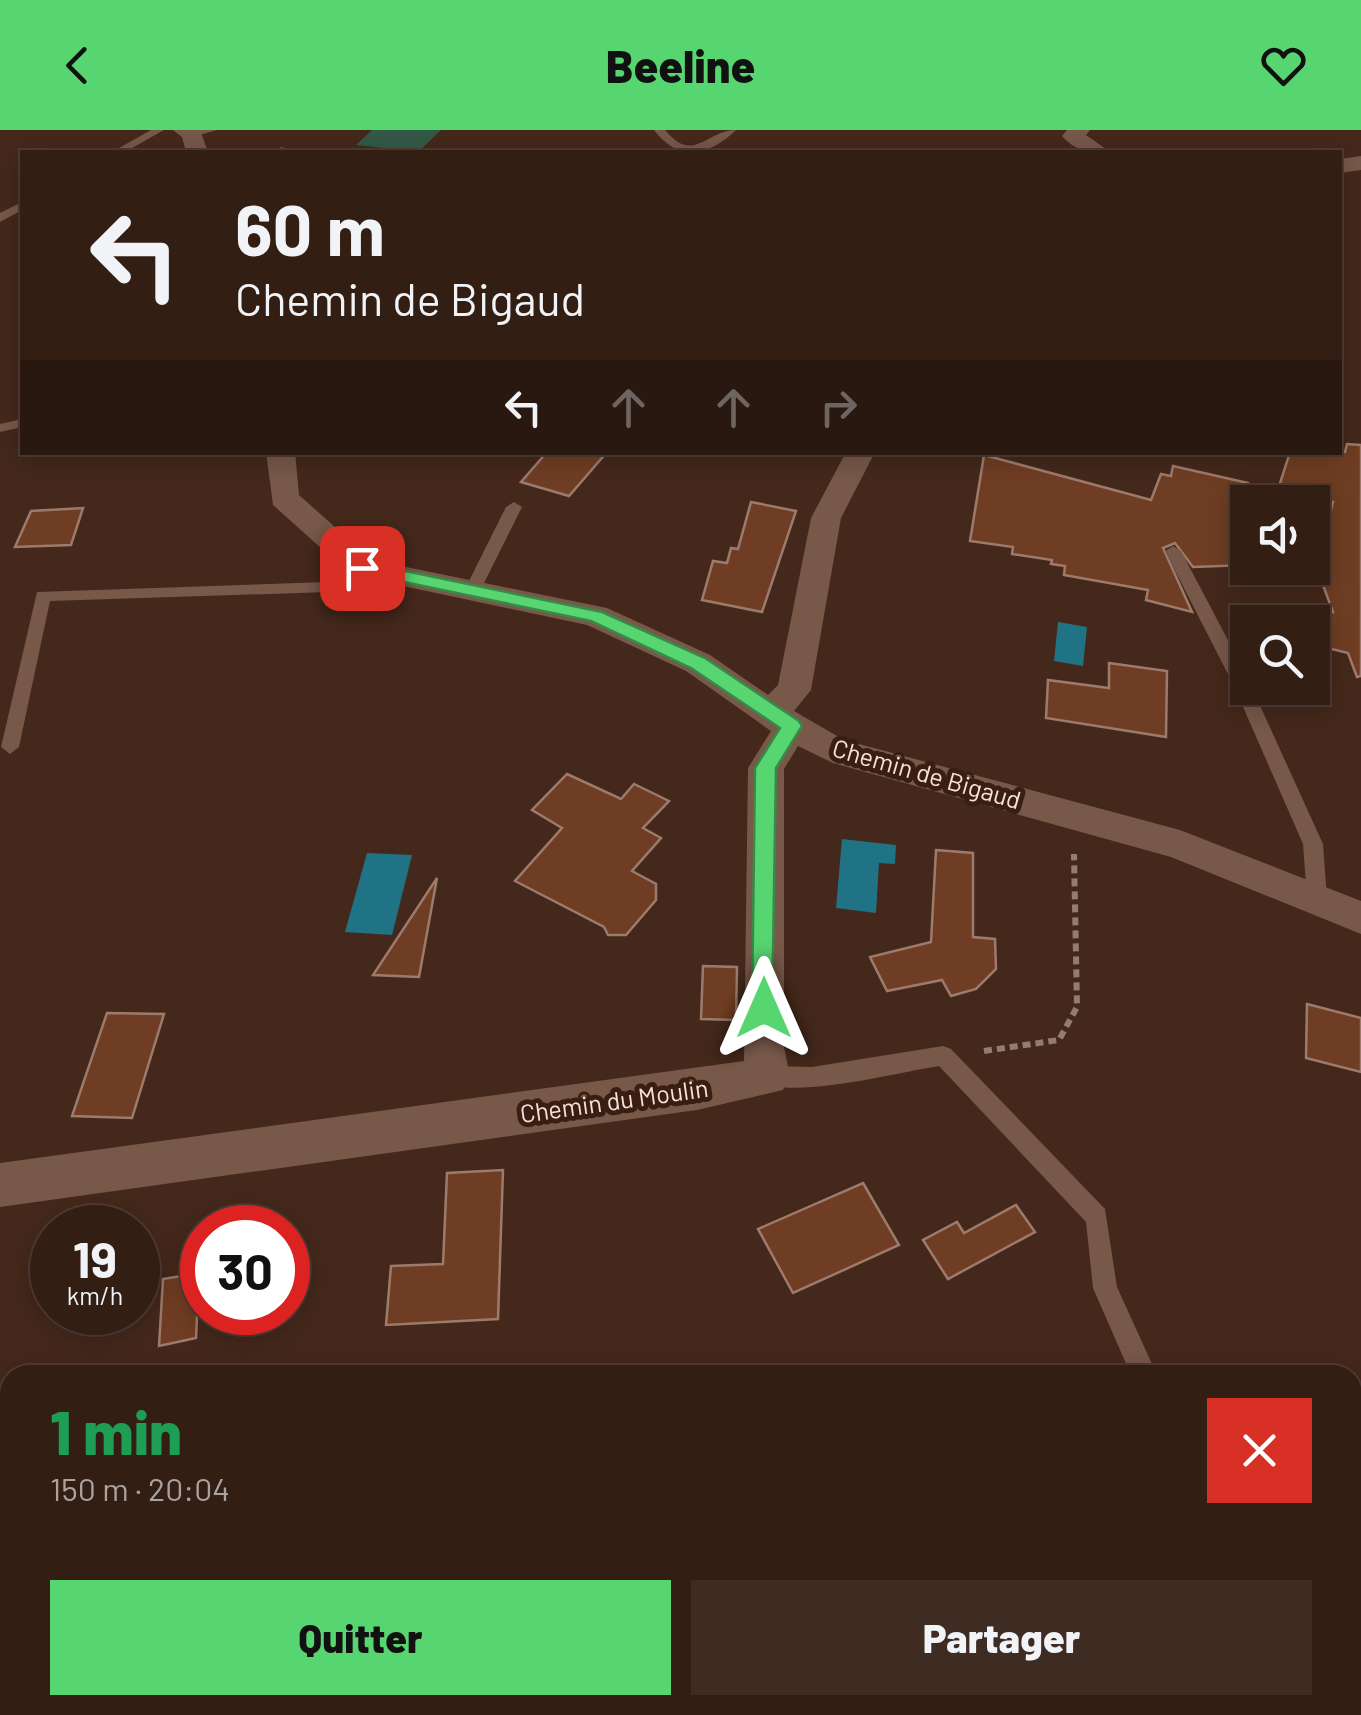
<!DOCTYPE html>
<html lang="fr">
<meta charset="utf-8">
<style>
:root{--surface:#331e14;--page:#3e2b22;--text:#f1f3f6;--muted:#a9a2a0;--line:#4e3c34;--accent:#57d570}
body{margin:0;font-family:Barlow,sans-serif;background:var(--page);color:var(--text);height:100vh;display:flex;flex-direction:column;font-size:38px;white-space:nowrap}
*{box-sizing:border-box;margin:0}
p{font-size:32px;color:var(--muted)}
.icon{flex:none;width:55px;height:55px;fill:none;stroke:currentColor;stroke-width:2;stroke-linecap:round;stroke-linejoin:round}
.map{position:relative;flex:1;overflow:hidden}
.panel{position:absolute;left:0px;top:1235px;width:1362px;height:350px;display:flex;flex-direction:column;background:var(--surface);border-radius:30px 30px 0 0;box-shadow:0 5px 25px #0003,0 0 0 2px var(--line)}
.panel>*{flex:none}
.top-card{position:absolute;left:20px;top:20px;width:1322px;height:305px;border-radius:0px;box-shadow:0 5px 25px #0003,0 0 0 2px var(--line);background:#331e14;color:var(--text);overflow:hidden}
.fabs{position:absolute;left:1230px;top:355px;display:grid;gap:20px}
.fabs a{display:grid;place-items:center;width:100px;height:100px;border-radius:0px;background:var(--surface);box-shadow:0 5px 25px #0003,0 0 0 2px var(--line);font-size:50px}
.speed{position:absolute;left:30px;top:1075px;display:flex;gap:20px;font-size:50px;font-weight:700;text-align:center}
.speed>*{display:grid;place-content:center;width:130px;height:130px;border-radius:50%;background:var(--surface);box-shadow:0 5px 25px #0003,0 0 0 2px var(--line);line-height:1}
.speed small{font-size:25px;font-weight:400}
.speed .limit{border:15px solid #d22;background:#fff;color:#111}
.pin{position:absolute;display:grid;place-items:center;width:85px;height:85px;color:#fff;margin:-42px;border-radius:20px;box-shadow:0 5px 15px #0006}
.me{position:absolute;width:110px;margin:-55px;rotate:0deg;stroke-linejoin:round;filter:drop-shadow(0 0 8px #0008)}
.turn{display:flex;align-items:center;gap:35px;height:210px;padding:0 50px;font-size:45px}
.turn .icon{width:130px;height:130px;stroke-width:2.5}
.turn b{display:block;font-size:70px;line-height:85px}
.lanes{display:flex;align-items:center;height:95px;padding:0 50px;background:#0003;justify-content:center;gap:50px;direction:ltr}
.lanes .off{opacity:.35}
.round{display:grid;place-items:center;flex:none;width:105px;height:105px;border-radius:0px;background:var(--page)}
.headline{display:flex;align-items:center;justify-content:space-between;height:170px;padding:0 50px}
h1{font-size:60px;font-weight:800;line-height:75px;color:#1e9e55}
.cta{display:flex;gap:20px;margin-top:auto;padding:20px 50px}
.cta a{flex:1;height:115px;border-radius:0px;background:var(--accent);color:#111;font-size:40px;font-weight:800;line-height:115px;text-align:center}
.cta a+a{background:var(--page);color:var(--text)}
header{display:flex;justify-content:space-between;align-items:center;height:130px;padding:0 50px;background:var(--accent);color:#111;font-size:45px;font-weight:800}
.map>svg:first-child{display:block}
</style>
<header><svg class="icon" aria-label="back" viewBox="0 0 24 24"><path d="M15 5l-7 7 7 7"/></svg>Beeline<svg class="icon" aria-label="heart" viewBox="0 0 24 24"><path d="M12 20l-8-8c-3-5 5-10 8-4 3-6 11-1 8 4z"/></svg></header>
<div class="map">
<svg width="1361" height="1585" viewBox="0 0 1361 1585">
<rect width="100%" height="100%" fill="#44281b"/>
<path fill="#345947" d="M372,0H441L418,22L356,15Z"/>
<g fill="#207384">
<path d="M1058,492L1087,497L1083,536L1054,531Z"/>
<path d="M842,709L896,715L895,734L879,733L876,783L836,778Z"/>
<path d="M367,723L412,725L392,805L345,802Z"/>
</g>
<g fill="#6f3d23" stroke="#9d7b6c" stroke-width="2.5">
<path d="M1347,314L1361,315V546L1357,547L1348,523L1312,514V483L1333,482L1317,439L1333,372H1274L1290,322H1345Z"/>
<path d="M547,322H607L569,366L521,352Z"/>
<path d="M984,325L1151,370L1161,344L1171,346L1173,336L1248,353V435L1193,437L1175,413L1163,418L1192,482L1146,470L1148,460L1064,445L1065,436L1051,434L1052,430L1012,424L1013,417L970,411Z"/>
<path d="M751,372L796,381L762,482L702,470L713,431L727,433L731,418L738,419Z"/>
<path d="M83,378L71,415L15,417L31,381Z"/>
<path d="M1109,533L1167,541L1166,607L1046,588L1048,550L1109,558Z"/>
<path d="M567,644L621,669L634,654L669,671L643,698L661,708L632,741L656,754V770L626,805H608L604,797L515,751L562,698L532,680Z"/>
<path d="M936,720L973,723V807L995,809L996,839L976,859L951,866L942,850L887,861L870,827L931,812Z"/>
<path d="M437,748L419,847L373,845Z"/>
<path d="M703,836L737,837L736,890L701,889Z"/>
<path d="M1307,874L1361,888V942L1306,928Z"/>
<path d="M107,883L164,884L132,988L72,986Z"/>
<path d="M503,1040L498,1189L386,1195L391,1136L443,1134L447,1043Z"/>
<path d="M863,1053L899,1115L793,1163L758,1099Z"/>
<path d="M1016,1075L1035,1102L948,1149L923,1110L957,1092L964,1103Z"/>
<path d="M199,1143L196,1208L159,1216L163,1149Z"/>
</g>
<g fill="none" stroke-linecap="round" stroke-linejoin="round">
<path stroke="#947c71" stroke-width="6" stroke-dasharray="8 5" stroke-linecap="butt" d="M984,921L1059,910L1077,877L1074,724"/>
<g fill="#775849" fill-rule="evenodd">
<path d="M151,0H164L125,22H112Z"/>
<path d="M217,0L192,7L187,4L196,0Z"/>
<path d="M654,0H665C694,35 706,0 736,0C709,26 679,33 654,0Z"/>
<path d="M281,17L285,18V22H275Z"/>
<path d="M22,72V80L0,92V83Z"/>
<path d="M22,289V297L0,302V294Z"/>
<path d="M514,372L522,377L477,467H465L463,463L506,377Z"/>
<path d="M1173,416L1181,421L1248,548V558H1252L1323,714L1327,769L1324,775H1310L1307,769L1303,714L1233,554L1165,421Z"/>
<path d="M362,433L368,434V442L329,462L50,471L19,617L10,624L1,617L37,462L326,452Z"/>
<path d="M943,916L951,919L1105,1079L1117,1157L1157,1245H1131L1093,1158L1086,1092L939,936C894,943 801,968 760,953L757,946L760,939L768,936L812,937Z"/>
<rect x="1080" y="1575" width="30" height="10"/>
</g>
<g fill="#775849" fill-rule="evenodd">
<path d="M173,0H200L208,22H186L182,7Z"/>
<path d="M1067,0H1090L1086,5L1110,22C1091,23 1076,22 1062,6Z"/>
<path d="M1361,26V40L1340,43V29Z"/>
<path d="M266,322H295L299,365L372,430L607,478L710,525L768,565L778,555L811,388L846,322H875L841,388L811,560L794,581L844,610L1180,700L1361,771V804L1171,727L833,633L798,616L784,639V917L790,946L783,960L697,980L0,1077V1033L744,931L748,638L771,601L686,541L587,495L351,445L273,375Z"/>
</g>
</g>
<path fill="#57d570" stroke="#398a49" stroke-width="2.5" d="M362,432L602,482L705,528L799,591L802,596L776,638L772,885H755L752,878L755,638L780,598L691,538L591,491L356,442V434Z"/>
<g text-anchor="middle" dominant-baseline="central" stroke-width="10" stroke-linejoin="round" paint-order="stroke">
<g font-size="25" fill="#f5e2d9" stroke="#391e11">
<text transform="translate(927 643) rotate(16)">Chemin de Bigaud</text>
<text transform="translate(614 970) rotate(-8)">Chemin du Moulin</text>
</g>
</g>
</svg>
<div class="fabs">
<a><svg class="icon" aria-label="sound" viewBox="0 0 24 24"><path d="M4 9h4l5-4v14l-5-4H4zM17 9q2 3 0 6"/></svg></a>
<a><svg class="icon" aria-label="search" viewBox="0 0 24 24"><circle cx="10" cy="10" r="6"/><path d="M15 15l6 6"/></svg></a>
</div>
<div class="speed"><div>19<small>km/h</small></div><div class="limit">30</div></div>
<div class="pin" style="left:362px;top:438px;background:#d93025"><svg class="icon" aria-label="arrive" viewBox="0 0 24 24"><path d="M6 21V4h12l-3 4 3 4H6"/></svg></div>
<svg class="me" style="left:764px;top:878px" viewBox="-20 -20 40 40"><path d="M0-17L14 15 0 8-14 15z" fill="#57d570" stroke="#fff" stroke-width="4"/></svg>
<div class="top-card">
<div class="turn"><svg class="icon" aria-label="left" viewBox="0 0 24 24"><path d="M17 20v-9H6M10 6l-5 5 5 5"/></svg><div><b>60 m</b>Chemin de Bigaud</div></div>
<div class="lanes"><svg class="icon" aria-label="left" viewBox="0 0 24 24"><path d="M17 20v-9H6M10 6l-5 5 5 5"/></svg><svg class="icon off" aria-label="ahead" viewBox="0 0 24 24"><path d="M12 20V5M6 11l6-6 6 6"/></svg><svg class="icon off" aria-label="ahead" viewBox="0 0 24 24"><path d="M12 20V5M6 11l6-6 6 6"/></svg><svg class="icon off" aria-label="right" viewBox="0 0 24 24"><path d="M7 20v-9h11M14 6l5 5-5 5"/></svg></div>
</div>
<section class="panel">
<div class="headline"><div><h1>1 min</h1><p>150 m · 20:04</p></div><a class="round" style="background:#d93025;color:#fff"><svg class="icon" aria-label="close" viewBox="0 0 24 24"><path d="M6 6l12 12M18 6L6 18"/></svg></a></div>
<div class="cta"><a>Quitter</a><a>Partager</a></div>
</section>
</div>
